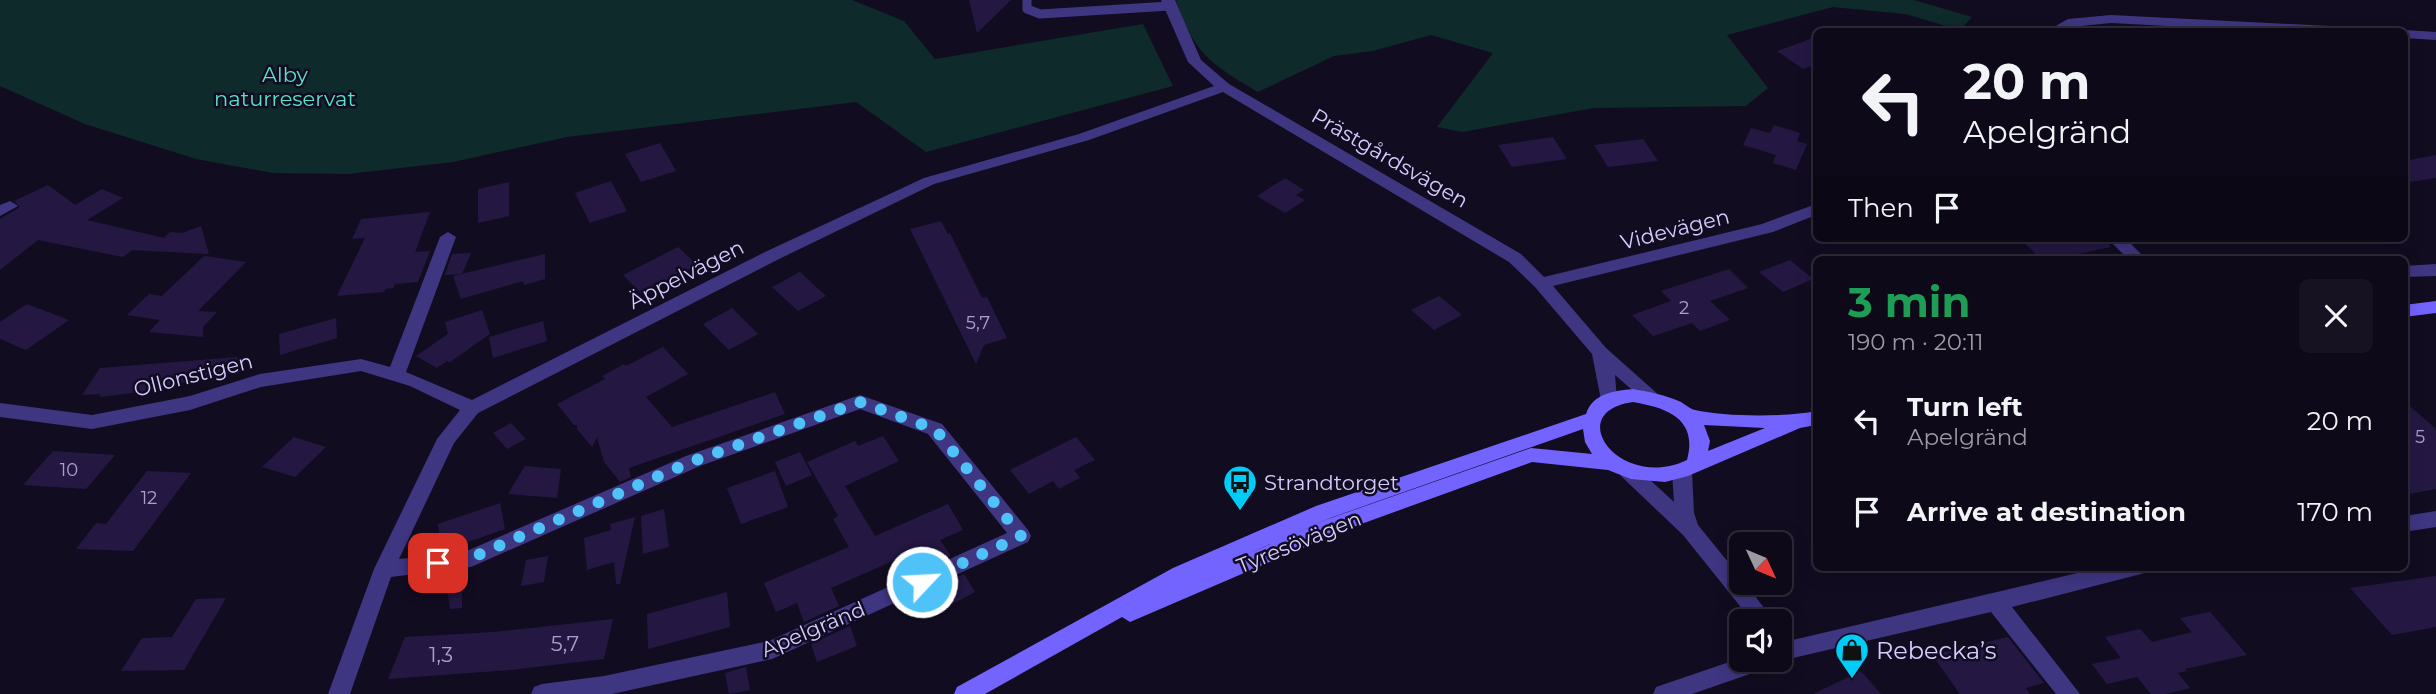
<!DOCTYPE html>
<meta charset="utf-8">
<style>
:root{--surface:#0e0919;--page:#171222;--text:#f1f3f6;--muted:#9b9aa2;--line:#2e2a38}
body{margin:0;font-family:Montserrat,sans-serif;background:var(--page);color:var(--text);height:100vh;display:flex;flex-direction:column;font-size:26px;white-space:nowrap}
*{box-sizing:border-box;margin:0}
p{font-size:23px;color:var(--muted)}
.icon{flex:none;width:38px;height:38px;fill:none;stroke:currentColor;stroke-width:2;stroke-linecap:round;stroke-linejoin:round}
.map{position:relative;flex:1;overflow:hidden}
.drawer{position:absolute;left:1813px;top:256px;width:595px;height:315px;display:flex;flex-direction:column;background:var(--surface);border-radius:10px;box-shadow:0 4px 18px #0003,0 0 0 2px var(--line)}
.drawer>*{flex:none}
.banner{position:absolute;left:1813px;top:28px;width:595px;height:214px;border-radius:10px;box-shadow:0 4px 18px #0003,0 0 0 2px var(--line);background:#0e0919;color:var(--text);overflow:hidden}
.needle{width:46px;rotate:134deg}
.tools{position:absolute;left:1729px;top:532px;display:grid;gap:14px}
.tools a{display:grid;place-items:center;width:63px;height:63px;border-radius:10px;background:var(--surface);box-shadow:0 4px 18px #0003,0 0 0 2px var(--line);font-size:35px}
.pin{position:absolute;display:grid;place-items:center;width:60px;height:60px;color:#fff;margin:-30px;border-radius:14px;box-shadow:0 4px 10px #0006}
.me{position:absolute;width:77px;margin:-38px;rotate:65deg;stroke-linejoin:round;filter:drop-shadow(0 0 5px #0008)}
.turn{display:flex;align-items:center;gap:24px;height:147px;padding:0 35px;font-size:32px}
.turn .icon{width:91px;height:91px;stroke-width:2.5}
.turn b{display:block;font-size:49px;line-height:60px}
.then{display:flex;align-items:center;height:66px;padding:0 35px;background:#0003;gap:14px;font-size:26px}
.round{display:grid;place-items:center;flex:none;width:74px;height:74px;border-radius:10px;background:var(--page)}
.headline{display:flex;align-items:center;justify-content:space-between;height:119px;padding:0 35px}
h1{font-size:42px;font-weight:700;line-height:52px;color:#1e9e55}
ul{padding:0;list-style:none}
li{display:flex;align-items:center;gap:21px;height:91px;padding:0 35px}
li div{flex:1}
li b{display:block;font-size:26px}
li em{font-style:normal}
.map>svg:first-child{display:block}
</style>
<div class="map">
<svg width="2436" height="694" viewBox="0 0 2436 694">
<rect width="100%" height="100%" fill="#120c21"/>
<g fill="#0f2a2b">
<path d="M0,0H852L904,21L935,59L1143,24L1173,86L926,152L856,102L567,137L453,162L348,174L273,173L196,159L85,124L0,86Z"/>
<path d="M1176,0H1914L1972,17L1960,30L1905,14L1833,7L1727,35L1768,88L1746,106L1593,108L1463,132L1437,127L1493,53L1431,35L1373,51L1334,56L1258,92C1212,65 1193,53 1176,0Z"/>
</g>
<g fill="#241843">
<path d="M969,0H1011L977,33Z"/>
<path d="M1816,37V64L1803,69L1777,51Z"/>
<path d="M1774,125L1800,133L1797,141L1807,144L1796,170L1773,163L1776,155L1743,145L1751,128L1770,133Z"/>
<path d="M1553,137L1567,159L1512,167L1498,145Z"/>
<path d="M1643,139L1658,161L1608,167L1594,145Z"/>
<path d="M660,143L676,171L641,182L625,154Z"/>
<path d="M2436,155V178L2404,183V161Z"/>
<path d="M1285,178L1304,190L1296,195L1305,200L1285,213L1257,196Z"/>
<path d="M611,181L627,211L590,223L575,193Z"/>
<path d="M509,182V216L478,223V189Z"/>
<path d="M48,185L75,205L102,189L123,198L87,220L164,238L170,232L182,233L201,226L209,254L132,250L123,257L38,240L0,270V219L20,207L14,201Z"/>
<path d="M430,212L415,252L430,251L418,282L395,284L393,288L385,289L384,292L337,296L365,238L352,239L361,219Z"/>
<path d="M941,221L948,234L950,233L982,298L987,297L1007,338L984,345L976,364L910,229Z"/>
<path d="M2019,238H2104L2111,247L2055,259H2041Z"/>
<path d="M678,247L697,265L642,294L623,275Z"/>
<path d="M471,253L462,274L445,275L452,254Z"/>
<path d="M545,254V279L524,285L523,281L461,299L453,276Z"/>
<path d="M204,256L246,262L198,311L217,312L203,327V337L149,332L160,320L127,315L149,294L162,296Z"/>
<path d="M1790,260L1813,279L1783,292L1759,272Z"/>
<path d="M1729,269L1748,288L1710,301L1730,320L1700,331L1692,323L1653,336L1632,315L1671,301L1661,291Z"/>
<path d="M800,272L826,296L798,311L772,287Z"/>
<path d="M1439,296L1462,315L1434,330L1411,310Z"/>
<path d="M27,304L69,320L26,350L0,339V322Z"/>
<path d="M732,308L758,334L729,350L703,324Z"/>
<path d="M482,310L490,334L450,362L447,361L437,368L416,356L448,334L445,322Z"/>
<path d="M336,318L337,338L280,355L279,334Z"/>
<path d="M543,321L547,341L493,358L489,337Z"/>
<path d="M663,347L688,374L646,397L672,427L775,392L785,414L629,468L631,477L620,482L604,462L597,437L592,447L577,429V425H574L557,404L605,379L602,376L624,364L626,366Z"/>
<path d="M238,357L240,366L157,390L99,397L101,394L82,395L100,368Z"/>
<path d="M2404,401L2436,429V489L2404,495Z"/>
<path d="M511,423L526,439L507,449L493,433Z"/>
<path d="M883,436L899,461L845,486L875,536L948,504L963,530L940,540L951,556L925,568L916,551L831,588L839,606L804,622L797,603L776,612L764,583L849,547L833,519L838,516L807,462L855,441L858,446Z"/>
<path d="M294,437L326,447L295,477L262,467Z"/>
<path d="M1076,437L1095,460L1074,470L1080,478L1059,489L1053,481L1029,494L1010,470Z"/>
<path d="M53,451L115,455L86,489L23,485Z"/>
<path d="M800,452L812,475L786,486L775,462Z"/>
<path d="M525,466L561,469L557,498L508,494Z"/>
<path d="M147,471L191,473L133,551L76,549L96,523L106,524Z"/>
<path d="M775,471L788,507L741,524L727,488Z"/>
<path d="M500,503L505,529L462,544L461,550L442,552L438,524Z"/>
<path d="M664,509L669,547L643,554L641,516Z"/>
<path d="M635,517L620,584H616L614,562L587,570L584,538L611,530L610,524Z"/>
<path d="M548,556L544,582L521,586L526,560Z"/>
<path d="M462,571V608L450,609L445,573Z"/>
<path d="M964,574L975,592L928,617L914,597Z"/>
<path d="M2436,576V627L2392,635L2350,588Z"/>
<path d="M727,592L730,627L648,649L647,614Z"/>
<path d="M226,598L184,670L121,671L142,638L172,637L196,599Z"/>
<path d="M2210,612L2247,655L2185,669L2187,671L2178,673L2190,688L2166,694H2151L2137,677L2107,684L2092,664L2121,658L2105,637L2140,629L2152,642L2192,632L2180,618Z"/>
<path d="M613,619L604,659L510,670L388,679L405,637L493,632Z"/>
<path d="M850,626L857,646L817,662L811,644Z"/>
<path d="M2008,637L2044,683L2026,688L2030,694H1960L1932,655Z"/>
<path d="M746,667L750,690L729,694L725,673Z"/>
<path d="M1861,671L1881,694H1813Z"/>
</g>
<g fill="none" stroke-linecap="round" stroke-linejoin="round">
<path stroke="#3f3682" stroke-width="9" d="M1027,0V9L1040,14L1170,6"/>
<g fill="#3f3682" fill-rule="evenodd">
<path d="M1161,0H1175L1201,60L1229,84L1521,254L1544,277L1762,224L1816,204V215L1773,232L1553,286L1606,348L1661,397L1658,402H1646L1615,375L1617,400L1614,405H1602L1592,354L1535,287L1509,262L1223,92L1089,140L934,184L777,260L478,413L454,443L399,559L462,553L686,456L860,395L942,424L1028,530L1031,536L1028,542L772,659L612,694H531L534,687L542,684L604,676L769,641L1007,533L928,434L860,409L700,466L471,567L391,577L350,694H328L374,569L437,439L460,410L410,386L361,371L261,387L190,410L92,429L0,417V403L92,415L190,396L260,374L361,359L390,367L440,237L448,232L456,237L406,372L472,400L765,252L924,178L1079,134L1214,86L1188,62Z"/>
<path d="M2111,15L2370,28L2376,32H2280L2111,23L2071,27L2062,32H2045L2068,19Z"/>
<path d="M2404,30L2436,32V40L2404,38V32H2399Z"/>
<path d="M10,201L18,206L0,216V205Z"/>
<path d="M2107,238H2125L2146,259H2128Z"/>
<path d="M2436,264V276L2404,277V266Z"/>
<path d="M1628,464L1635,466L1674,502L1672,472L1675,467L1682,465L1689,467L1692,472L1694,513L1698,525L1741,578V583H1745L1774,621H1752L1683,535L1621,476L1618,471L1621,466Z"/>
<path d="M2436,511V527L2404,532V516Z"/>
<path d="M2103,567H2147L2144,573L2137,575L2012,607L2080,694H2056L1991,612L1780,661L1776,660H1780V643Z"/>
<path d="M1741,658L1773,660L1770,667L1692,694H1653L1656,687Z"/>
</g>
<g fill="#7464ff" fill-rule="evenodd">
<path d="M2436,301V313L2404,317V305Z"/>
<path d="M1633,389C1650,392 1665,395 1681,402C1686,405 1690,409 1695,410C1724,417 1788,417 1816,411V425L1800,428L1688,476L1665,482L1631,479L1608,470L1532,462L1342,531L1137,619L1130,622L1122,617L985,694H954L957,687L1173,568L1316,506L1586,414C1593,393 1614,391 1633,389ZM1633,402C1668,408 1698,419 1687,460C1620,492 1561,412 1633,402ZM1704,425L1765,428L1708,451L1710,441ZM1583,429L1585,442L1592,454L1531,448L1328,519L1243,556L1330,518Z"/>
</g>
</g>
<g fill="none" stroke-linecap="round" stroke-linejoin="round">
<path stroke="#4fc3f7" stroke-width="12" stroke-dasharray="0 21.6" d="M438,563L464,561L693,461L860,402L935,429L1021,536L922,582"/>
</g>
<defs>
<g id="bus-pin" transform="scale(1.75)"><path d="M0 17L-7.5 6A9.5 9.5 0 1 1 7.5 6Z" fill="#00ccf8" stroke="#120c21"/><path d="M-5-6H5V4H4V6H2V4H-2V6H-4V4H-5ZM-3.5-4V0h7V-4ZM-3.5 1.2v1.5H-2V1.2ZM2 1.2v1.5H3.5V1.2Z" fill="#111"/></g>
<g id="shop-pin" transform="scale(1.75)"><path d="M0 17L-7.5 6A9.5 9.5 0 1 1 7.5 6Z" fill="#00ccf8" stroke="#120c21"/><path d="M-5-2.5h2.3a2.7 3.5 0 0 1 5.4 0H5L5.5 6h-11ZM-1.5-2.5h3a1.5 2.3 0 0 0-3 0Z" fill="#111"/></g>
</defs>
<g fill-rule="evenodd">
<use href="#bus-pin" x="1240" y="482"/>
<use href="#shop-pin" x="1852" y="650"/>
</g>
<g text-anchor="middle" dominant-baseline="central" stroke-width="5" stroke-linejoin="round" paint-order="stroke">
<g font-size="18" fill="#aaa0d0">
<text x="1684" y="308">2</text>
<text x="978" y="323">5,7</text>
<text x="2420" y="437">5</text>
<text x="69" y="470">10</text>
<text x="149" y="498">12</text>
</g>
<g font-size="21" fill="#55e3ca" stroke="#120c21">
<text x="285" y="74">Alby<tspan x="285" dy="24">naturreservat</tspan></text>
</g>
<g font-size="21" fill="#d6cdff" stroke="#120c21">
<text transform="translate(1390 158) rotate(30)">Prästgårdsvägen</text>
<text transform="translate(1675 229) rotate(-14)">Videvägen</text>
<text transform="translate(686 274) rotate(-27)">Äppelvägen</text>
<text transform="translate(193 375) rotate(-14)">Ollonstigen</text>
<text transform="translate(1299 542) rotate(-22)">Tyresövägen</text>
<text transform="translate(813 629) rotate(-23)">Apelgränd</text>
</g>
<g font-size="21" fill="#d6cdff" stroke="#120c21" text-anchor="start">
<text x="1264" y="482">Strandtorget</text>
</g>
<g font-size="21" fill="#aaa0d0">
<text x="565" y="643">5,7</text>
<text x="441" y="654">1,3</text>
</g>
<g font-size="24" fill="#d6cdff" stroke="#120c21" text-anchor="start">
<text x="1876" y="650">Rebecka’s</text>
</g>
</g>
</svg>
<div class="tools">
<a><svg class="needle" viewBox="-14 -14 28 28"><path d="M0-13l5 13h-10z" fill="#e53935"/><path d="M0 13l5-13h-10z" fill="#9b9aa2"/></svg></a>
<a><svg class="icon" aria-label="sound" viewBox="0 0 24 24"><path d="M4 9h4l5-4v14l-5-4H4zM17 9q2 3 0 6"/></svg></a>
</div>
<div class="pin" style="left:438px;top:563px;background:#d93025"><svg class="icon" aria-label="arrive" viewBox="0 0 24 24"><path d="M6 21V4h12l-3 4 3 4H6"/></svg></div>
<svg class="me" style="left:922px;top:582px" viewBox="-20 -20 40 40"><circle r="17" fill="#4fc3f7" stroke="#fff" stroke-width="3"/><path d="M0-11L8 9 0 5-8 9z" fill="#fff"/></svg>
<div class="banner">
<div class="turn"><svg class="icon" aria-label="left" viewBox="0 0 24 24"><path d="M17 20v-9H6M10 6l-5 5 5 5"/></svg><div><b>20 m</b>Apelgränd</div></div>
<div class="then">Then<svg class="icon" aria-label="arrive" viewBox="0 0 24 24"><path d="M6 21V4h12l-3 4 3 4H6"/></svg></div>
</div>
<section class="drawer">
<div class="headline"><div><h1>3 min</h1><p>190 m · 20:11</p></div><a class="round"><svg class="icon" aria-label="close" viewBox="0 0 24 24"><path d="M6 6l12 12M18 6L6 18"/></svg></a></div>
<ul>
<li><svg class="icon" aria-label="left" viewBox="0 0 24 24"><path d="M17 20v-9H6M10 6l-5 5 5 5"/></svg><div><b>Turn left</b><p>Apelgränd</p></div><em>20 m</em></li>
<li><svg class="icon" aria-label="arrive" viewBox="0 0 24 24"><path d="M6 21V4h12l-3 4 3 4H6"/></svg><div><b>Arrive at destination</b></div><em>170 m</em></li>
</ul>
</section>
</div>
